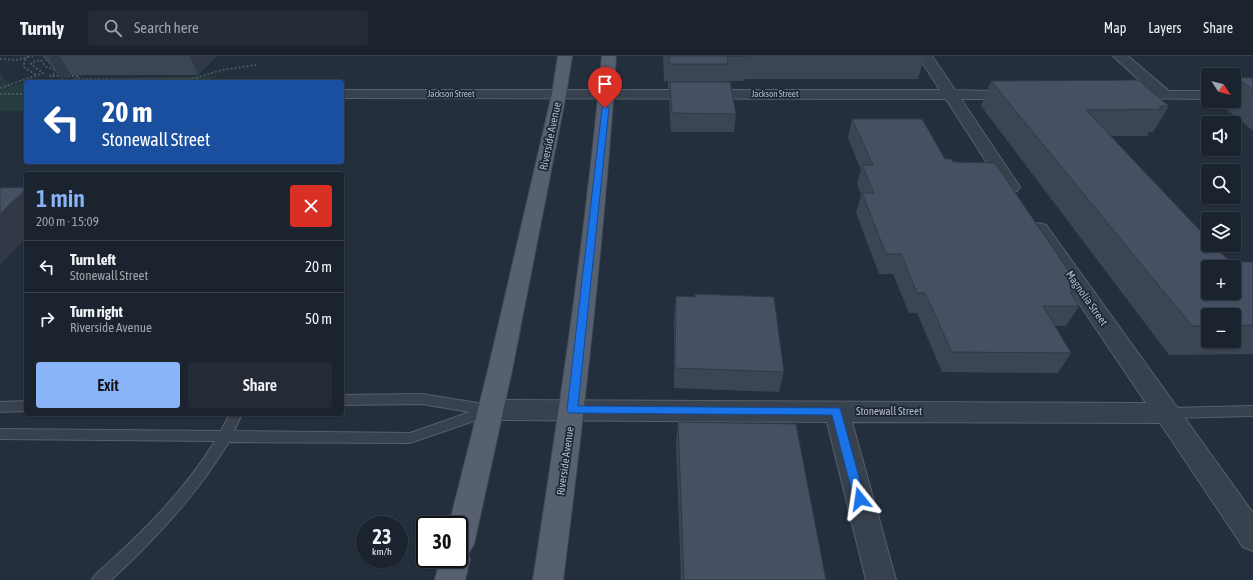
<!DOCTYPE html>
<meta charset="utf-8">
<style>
:root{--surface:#1b232e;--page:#242b36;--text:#f1f3f6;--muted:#a0a4aa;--line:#39404a;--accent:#8ab4f8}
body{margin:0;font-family:"Asap Condensed",sans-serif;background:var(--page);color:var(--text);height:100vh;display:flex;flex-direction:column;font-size:15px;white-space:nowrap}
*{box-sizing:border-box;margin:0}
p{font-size:13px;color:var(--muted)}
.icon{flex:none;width:22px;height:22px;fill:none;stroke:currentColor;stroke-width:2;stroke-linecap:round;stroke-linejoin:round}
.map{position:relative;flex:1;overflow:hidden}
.details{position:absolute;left:24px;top:116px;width:320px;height:244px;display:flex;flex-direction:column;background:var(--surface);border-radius:4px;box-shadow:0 1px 3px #0004,0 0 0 1px var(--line)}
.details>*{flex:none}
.top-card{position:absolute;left:24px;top:24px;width:320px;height:84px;border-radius:4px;box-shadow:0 1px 3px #0004,0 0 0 1px var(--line);background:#1a4fa0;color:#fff;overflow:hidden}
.needle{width:26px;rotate:126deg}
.controls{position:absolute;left:1201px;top:12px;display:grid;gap:8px}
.controls a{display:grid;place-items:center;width:40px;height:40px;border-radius:4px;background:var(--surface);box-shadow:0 1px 3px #0004,0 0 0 1px var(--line);font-size:20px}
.speed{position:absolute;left:356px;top:460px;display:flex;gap:8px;font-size:20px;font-weight:700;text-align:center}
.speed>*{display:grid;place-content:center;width:52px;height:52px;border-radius:50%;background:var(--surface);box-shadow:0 1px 3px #0004,0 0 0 1px var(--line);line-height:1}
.speed small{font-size:10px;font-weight:400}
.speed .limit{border:2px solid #111;border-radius:6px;background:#fff;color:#111}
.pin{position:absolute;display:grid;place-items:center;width:34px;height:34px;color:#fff;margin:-41px -17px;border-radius:50% 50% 50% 0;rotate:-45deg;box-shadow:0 0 4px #0007}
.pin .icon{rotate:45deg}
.me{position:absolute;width:44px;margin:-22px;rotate:345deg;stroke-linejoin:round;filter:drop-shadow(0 0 3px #0008)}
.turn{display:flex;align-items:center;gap:14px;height:84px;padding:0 12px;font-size:18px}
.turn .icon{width:52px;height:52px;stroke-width:2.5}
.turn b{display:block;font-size:28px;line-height:34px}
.round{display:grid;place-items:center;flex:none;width:42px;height:42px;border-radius:4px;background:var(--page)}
.overview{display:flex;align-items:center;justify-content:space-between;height:68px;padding:0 12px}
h1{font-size:24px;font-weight:600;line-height:30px;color:var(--accent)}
.cta{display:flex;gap:8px;margin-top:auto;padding:8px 12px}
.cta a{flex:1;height:46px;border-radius:4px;background:var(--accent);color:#111;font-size:16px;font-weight:600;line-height:46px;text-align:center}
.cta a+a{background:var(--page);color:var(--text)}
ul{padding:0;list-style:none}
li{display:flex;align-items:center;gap:12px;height:52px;padding:0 12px;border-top:1px solid var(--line)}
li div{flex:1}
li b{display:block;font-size:15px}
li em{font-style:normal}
header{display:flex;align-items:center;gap:24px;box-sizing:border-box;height:56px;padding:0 20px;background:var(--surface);border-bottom:1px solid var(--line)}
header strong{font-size:19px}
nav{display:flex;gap:22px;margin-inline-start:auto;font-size:14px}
.search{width:280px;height:36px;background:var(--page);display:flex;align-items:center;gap:10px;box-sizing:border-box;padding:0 14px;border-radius:4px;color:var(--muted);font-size:15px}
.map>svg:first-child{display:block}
</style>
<header>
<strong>Turnly</strong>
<div class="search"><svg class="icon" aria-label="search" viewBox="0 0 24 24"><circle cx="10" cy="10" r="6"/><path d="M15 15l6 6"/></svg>Search here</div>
<nav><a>Map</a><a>Layers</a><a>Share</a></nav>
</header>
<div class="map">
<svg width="1253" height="524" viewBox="0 0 1253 524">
<rect width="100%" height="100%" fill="#242f3e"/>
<path fill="#263c3f" d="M0,14L3,22L12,30L28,25L218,20L203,26H26V55H0Z"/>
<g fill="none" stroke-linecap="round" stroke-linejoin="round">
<g stroke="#565f6c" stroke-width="2">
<g id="lane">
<path d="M422,338L490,349L494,350L496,354L494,358L410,387L229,386C197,438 156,483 111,524H92L95,519C140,479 183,437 215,385L0,383V373L221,375L230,358H242L234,375L410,377L470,356L422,348L342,349V339Z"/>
<path d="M26,345V355L0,356V346Z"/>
<path d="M1253,350V360L1167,362L1163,361L1161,357L1163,353L1167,352Z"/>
</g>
</g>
<g stroke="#565f6c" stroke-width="2">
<g id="street">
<path d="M918,0H932L955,34L1020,36L1022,39L1020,42L1015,43H961L1020,131L1017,135L1011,136L1005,135L946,43L342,42V34H940Z"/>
<path d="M1113,0H1128L1169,35H1208V43L1120,42L1118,39L1120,36L1151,35Z"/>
<path d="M1039,167L1046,169L1253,457V495L1243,491L1160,367L852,366L896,524H866L827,366L491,364L482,361L479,354L482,347L491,344L1146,347L1029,173L1032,169Z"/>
</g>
</g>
<g stroke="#414a57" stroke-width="2">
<g id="primary">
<path d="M558,0H572L566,38L512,314L474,488L468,498L470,503L465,524H435L440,503H459V469H449L488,314L552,38Z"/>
<path d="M602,0H616C605,175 585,350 563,524H533C560,350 586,175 602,0Z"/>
</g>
</g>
<g stroke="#44595c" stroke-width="2" stroke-dasharray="2 2" stroke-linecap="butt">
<path d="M28,0L24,6V11L36,19"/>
<path d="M0,3L16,4L33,0"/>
<path d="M58,15L50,20H59"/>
<path d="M82,18L75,23H192L196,26"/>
<path d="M68,20H79"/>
<path d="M192,23L222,14L256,9"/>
<path d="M0,32L43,17L31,8L32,6L41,4L46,11L55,14"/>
<path d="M0,38H26"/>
</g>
<use href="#lane" fill="#38414e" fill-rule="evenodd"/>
<use href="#street" fill="#38414e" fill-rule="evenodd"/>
<use href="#primary" fill="#56606e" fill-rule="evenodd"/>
</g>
<g fill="#3b4654" fill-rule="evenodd">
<path d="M42,0H217L198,19H71L62,23Z"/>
<path d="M663,0H925L918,23H745V25H726V26L736,58L734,76H671L669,44L670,32H668V25H664Z"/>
<path d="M1236,21L1253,22V75L1219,47L1220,45H1234V24Z"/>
<path d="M991,25L1169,50L1153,76H1149L1147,80H1110L1230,206H1253V298L1169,299L981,50ZM1208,259H1234V285H1208Z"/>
<path d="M852,63L953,106L1083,236L1076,246L1079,250L1066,270H1055L1071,297L1058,317L942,316L917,257H909L893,218H879L856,157L861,139L857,128L861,114L848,82Z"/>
<path d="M695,238L784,316L779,336L674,332V260L676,240L694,241Z"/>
<path d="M678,366L826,524H681L676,386Z"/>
</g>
<g fill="#303945">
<path d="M54,0H59L71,19L62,23L49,2Z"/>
<path d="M190,0H217L198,19Z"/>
<path d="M26,133V182L0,209V158Z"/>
</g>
<g fill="#455162" stroke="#303945" fill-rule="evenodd">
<path d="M47,0H54L49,2Z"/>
<path d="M669,0H748H727L728,8H670Z"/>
<path d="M1236,21L1253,22V34Z"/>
<path d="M1138,24L1169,50H1159L1163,53L1086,54L1208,183V189H1214L1230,206H1253V269L1234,270V259H1208V270H1192L991,25ZM1208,211H1234V237H1208Z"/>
<path d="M670,26H730L736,58L672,57Z"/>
<path d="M852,63H922L945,103H951L953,106L995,107L1083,236H1070L1079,250H1043L1071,297L952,296L925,237H917L901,198H886L862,137H874L862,109H873Z"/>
<path d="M26,131V133L0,158V132Z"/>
<path d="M695,238L774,241L784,316L675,312L676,240L695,241Z"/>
<path d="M678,366L796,368L826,524H684Z"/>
</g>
<path fill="#1a73e8" stroke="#114b97" d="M605,50L609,52L578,350L840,352L865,443L864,447L860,448L856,447L854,443L832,359L569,357L567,354L602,52Z"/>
<g text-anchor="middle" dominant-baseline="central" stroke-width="3.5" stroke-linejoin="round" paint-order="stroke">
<g font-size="9" fill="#b4bcc9" stroke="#1d2633">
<text x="451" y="38">Jackson Street</text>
<text x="775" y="38">Jackson Street</text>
</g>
<g font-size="11" fill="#b4bcc9" stroke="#1d2633">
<text transform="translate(550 80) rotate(-78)">Riverside Avenue</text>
<text transform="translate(1087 242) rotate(55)">Magnolia Street</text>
<text x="889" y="355">Stonewall Street</text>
<text transform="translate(565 405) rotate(-82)">Riverside Avenue</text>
</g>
</g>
</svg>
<div class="controls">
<a><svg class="needle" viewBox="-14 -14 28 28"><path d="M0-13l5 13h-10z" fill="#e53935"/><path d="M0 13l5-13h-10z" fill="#a0a4aa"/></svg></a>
<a><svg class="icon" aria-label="sound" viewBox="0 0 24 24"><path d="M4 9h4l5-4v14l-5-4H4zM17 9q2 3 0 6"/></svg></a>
<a><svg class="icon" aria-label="search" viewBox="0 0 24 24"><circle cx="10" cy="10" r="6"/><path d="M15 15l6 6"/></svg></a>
<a><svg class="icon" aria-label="layers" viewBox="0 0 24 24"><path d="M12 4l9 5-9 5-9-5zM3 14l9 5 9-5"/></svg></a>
<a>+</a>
<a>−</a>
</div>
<div class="speed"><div>23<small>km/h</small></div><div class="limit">30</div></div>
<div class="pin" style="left:605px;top:52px;background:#d93025"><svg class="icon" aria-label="arrive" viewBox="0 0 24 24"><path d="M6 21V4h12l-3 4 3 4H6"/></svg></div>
<svg class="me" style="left:860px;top:443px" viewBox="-20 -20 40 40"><path d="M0-17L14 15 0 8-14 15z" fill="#1a73e8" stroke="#fff" stroke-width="4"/></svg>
<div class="top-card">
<div class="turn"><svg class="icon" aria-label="left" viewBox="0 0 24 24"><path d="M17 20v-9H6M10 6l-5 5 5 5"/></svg><div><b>20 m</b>Stonewall Street</div></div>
</div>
<section class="details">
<div class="overview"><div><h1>1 min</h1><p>200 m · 15:09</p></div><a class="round" style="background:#d93025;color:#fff"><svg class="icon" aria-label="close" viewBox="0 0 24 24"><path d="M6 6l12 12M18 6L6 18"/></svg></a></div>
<ul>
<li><svg class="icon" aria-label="left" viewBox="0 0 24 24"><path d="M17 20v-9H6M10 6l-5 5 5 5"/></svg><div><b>Turn left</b><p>Stonewall Street</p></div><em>20 m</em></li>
<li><svg class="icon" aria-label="right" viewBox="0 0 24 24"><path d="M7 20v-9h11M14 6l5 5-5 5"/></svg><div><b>Turn right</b><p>Riverside Avenue</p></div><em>50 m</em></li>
</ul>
<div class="cta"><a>Exit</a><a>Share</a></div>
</section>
</div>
